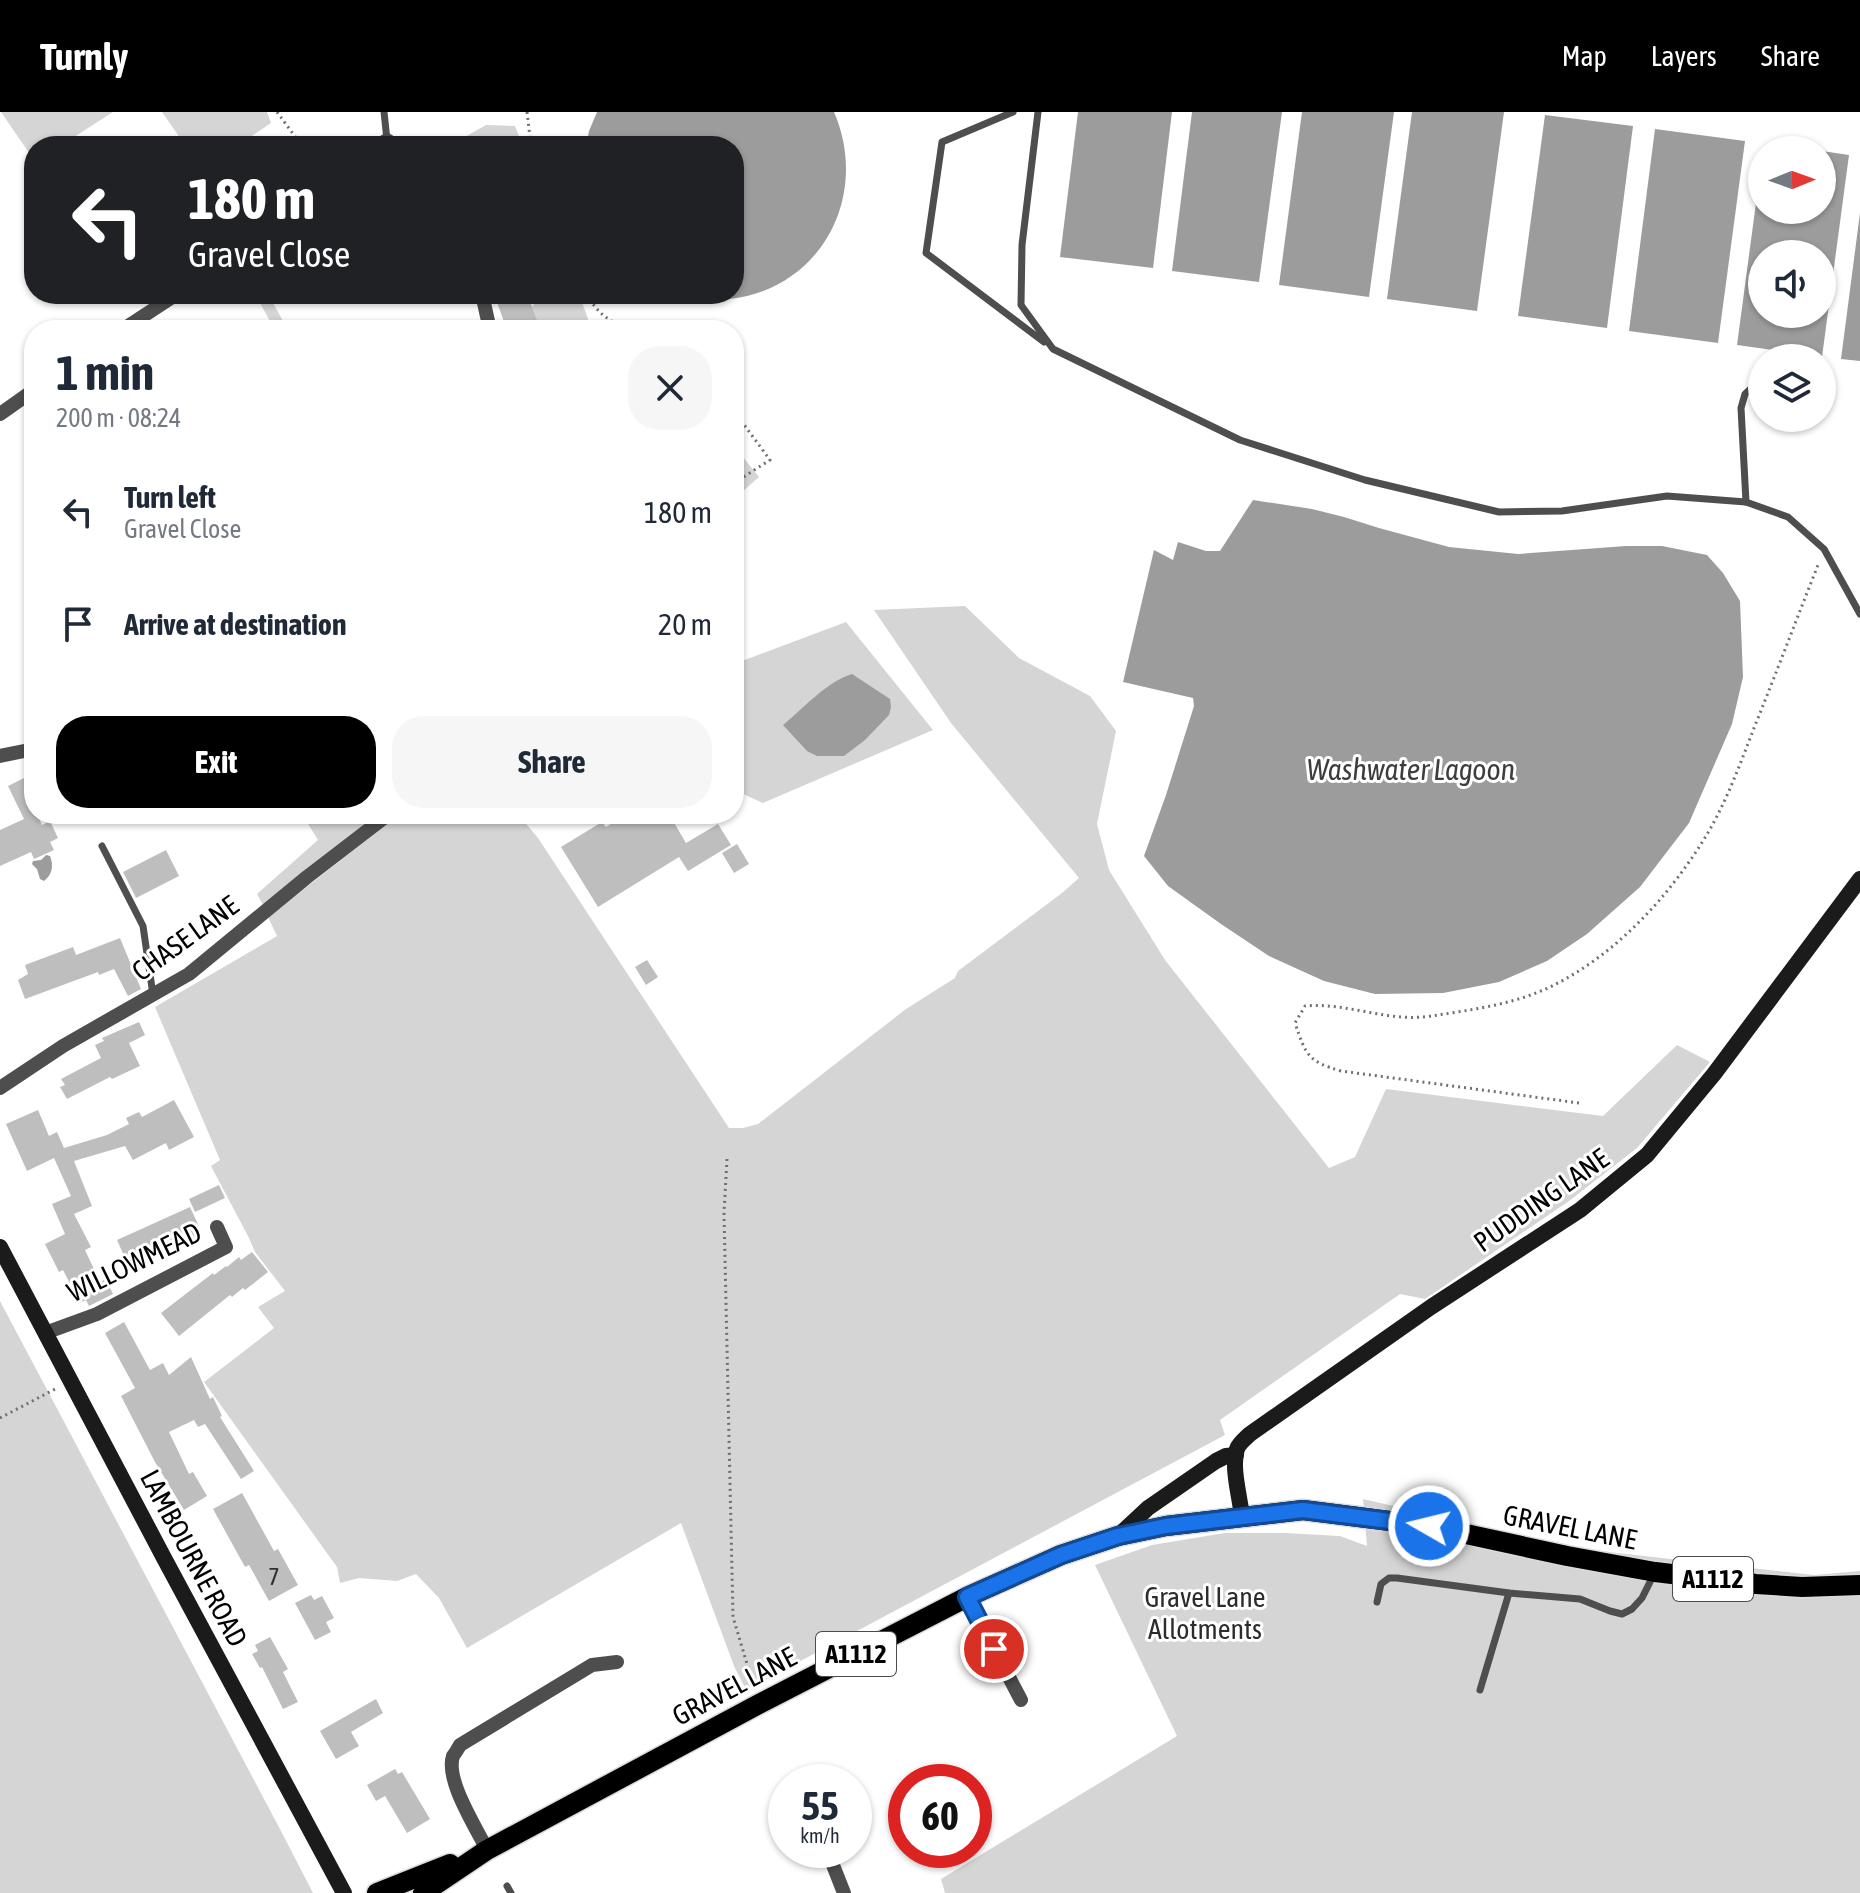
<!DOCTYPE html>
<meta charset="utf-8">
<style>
:root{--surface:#fff;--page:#f6f6f7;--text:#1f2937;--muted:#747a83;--accent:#000}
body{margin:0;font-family:"Asap Condensed",sans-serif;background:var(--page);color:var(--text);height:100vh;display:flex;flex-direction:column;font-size:30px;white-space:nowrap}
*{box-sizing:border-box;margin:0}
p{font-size:26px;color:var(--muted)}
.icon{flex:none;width:44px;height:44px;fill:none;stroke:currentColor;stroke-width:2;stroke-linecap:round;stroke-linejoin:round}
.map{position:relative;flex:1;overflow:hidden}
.sheet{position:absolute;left:24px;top:208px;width:720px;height:504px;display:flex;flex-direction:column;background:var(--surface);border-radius:32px;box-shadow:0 2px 6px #0004}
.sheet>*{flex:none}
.top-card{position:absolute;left:24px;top:24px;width:720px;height:168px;border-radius:32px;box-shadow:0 2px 6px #0004;background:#202124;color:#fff;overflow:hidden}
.needle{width:52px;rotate:89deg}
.controls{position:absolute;left:1748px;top:24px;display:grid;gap:16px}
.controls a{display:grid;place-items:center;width:88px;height:88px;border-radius:50%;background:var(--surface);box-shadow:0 2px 6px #0004;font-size:40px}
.speed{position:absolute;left:768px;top:1652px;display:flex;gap:16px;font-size:40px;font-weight:700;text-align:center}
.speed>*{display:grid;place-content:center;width:104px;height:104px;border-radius:50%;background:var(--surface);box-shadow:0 2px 6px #0004;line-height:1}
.speed small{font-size:20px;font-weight:400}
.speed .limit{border:12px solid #d22;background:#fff;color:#111}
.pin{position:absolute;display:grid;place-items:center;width:68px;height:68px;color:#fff;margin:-34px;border:4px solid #fff;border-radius:50%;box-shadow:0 2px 8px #0007}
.me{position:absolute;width:88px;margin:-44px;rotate:278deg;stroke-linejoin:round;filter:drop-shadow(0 0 6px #0008)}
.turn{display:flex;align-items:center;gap:28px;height:168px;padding:0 32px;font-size:36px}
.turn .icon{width:104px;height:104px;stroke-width:2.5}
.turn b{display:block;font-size:56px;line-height:68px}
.round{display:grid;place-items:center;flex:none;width:84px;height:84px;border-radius:32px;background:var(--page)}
.head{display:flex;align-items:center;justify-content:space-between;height:136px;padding:0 32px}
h1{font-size:48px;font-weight:700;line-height:60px}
.action{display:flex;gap:16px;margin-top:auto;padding:16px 32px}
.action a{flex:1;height:92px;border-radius:32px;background:var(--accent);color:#fff;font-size:32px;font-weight:700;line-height:92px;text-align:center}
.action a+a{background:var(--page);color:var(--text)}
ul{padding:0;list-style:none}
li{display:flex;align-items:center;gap:24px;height:112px;padding:0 32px}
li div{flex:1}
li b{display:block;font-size:30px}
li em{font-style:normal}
header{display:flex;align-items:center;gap:48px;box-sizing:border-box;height:112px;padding:0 40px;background:var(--accent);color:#fff}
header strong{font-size:38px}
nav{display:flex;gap:44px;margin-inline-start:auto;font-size:28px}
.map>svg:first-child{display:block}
</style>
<header>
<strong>Turnly</strong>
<nav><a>Map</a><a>Layers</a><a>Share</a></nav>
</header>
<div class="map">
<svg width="1860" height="1781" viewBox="0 0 1860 1781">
<rect width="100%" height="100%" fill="#fff"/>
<g fill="#d5d5d5">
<path d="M1,0H113L60,34H34V48Z"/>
<path d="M162,0H267L271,11L237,34H183L178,23Z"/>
<path d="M486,13L515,14L523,34H449Z"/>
<path d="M255,182H268L288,218H275Z"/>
<path d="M529,182H579L592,218H541L532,195L534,193Z"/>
<path d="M734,334L759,365L734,387Z"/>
<path d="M965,494L1019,546L1090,584L1116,619L1097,712L1109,758L1165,848L1329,1056L1355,1045L1386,977L1603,1004L1677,933L1710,950L1637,1036L1569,1089L1425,1187L1400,1182L1220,1308L1225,1323L746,1578L734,1554L681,1411L467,1536L439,1486L416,1462L397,1469L359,1466L340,1471L337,1455L204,1270L274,1216L258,1195L285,1179L255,1140L249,1126L211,1054L220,1048L155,895L277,824L268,805L400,702H518L538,726L729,1016H743L758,1012L906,897L955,866L958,859L1062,781L1079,766L951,611L874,498Z"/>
<path d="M846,510L933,618L763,691L734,678V587L739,584L734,568V552Z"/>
<path d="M302,702H380L263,793L257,782L318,728Z"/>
<path d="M0,1189L281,1719L313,1781H0Z"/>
<path d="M1363,1387L1582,1437L1814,1463L1860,1459V1781H945L941,1767L1177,1624L1095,1453L1152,1433L1225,1421H1285L1340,1424L1367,1434Z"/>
</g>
<g fill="#9c9c9c" fill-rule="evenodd">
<path d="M597,0H834C870,83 822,177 729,187C711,189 692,188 675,182H734V34H586L589,19Z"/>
<path d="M1078,0H1172L1153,156L1060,145Z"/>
<path d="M1192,0H1282L1259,170L1172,159Z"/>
<path d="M1302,0H1394L1369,185L1279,173Z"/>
<path d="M1412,0H1504L1477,199L1387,187Z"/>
<path d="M1545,3L1633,14L1607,216L1518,204Z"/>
<path d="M1655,17L1745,29L1718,231L1629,219Z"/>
<path d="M1822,39L1849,43L1822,245L1737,233L1762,46V98H1822ZM1762,142H1822V202H1762Z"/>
<path d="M1860,101V249L1841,247Z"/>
<path d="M1253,388L1312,397L1344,405L1379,416L1449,435L1518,442L1626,434H1662L1707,443L1723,461L1740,489L1743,565L1732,612L1689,711L1640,775L1587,822L1547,849L1499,870L1443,881L1375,882L1324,869L1269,844L1221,812L1168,774L1144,744L1166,683L1194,594L1193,586L1123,570L1154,438L1173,448L1178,430L1206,439H1220Z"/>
<path d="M852,562L890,587L891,595L889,603L865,628L844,644H817L807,639L783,613C804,596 826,570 852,562Z"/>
<path d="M46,743L50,744C54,754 52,763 44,769L40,767L37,757L32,752L33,749L41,748Z"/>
</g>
<g fill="#bebebe">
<path d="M494,182H527L541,218H507Z"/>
<path d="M34,661V702H37L42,713L50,709L58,726L50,730L54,738L34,747L31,740L0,754V718L24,707L8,674Z"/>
<path d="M637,702H669L686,731L718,712L731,733L688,759L679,745L598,795L561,735L602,710L606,715L618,707L621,712Z"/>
<path d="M737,732L749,752L734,761L722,741Z"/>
<path d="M166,738L179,764L136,786L123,760Z"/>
<path d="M120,826L141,877L128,884L114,857L99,863L98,860L25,887L18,868L28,862L25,853L73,835L76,843Z"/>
<path d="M647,848L658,865L646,873L635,855Z"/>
<path d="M139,910L145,923L129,931L140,954L112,967L110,965L67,987L60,975L65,973L61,967L101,946L95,933L104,929L102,926Z"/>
<path d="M174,988L194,1025L169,1038L166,1031L133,1048L125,1034L74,1049L92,1094L74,1102L91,1135L85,1138L100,1170L106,1167L113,1182L89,1194L86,1188L80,1191L63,1158L59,1160L45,1132L65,1122L52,1092L71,1084L54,1046L27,1059L6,1012L38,998L49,1024L57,1020L64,1036L107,1023L129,1012L126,1006L139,1000L142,1005Z"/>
<path d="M219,1073L225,1086L195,1100L189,1087Z"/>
<path d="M190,1095L202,1121L129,1155L117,1128Z"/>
<path d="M252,1140L268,1160L245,1178L243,1176L232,1185L230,1183L179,1224L161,1201L213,1161L214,1163L226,1154L227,1155L239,1145L241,1148Z"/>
<path d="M124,1210L150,1258L163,1251L169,1263L191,1245L210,1287L213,1285L222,1304L220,1305L254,1359L241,1367L205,1312L198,1315L194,1308L169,1320L189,1362L193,1360L207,1384L184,1398L155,1350L121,1284L135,1276L105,1221Z"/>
<path d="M242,1381L274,1439L278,1437L298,1473L269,1489L249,1453L245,1455L213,1397Z"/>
<path d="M311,1483L314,1488L322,1484L334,1506L326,1510L331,1520L315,1528L295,1491Z"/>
<path d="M270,1525L288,1557L283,1560L298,1590L283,1597L262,1555L260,1556L252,1542L258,1539L255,1533Z"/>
<path d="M376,1587L383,1601L351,1620L359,1634L336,1647L320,1619Z"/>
<path d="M395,1657L398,1662L402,1660L430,1707L407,1721L385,1684L376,1689L367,1673Z"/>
</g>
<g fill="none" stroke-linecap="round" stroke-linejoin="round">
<g stroke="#dbdbdb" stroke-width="23">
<g id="primary">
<path d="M377,1781L450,1752"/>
<path d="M423,1781L487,1738L759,1592L967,1485L1061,1443L1118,1424L1166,1414L1303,1398L1429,1414L1567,1444L1655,1460L1756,1472L1802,1475L1860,1473"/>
</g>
</g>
<g stroke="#707070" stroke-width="3" stroke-dasharray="2 4" stroke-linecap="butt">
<path d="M277,0L302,34"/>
<path d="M527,0L531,34"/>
<path d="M587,182C597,202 613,213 635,218"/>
<path d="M734,299L770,348L734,371"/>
<path d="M1579,991L1341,959C1307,949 1306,943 1295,911L1305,894C1347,890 1389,911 1431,904C1471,898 1517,892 1554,873C1614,843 1665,789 1701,732C1725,695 1740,652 1756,611C1777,559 1797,506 1818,453"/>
<path d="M727,1047L724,1101L733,1505L753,1572"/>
<path d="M0,1306L57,1276"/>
</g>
<g stroke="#4e4e4e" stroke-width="7">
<path d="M384,0L387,28"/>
<path d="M1013,0L942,30L926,141L1044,230"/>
<path d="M1038,0L1022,133L1021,193L1053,237L1240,328L1365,368L1499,400L1562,399L1667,384L1746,390L1788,405L1824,437L1860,502"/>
<path d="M1746,390L1741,296L1745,282L1762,266"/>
<path d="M102,734L143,814L153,883"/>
<path d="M1377,1490L1381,1472L1389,1466H1397L1509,1481L1580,1487L1610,1499L1622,1502L1632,1497L1642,1486L1654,1462"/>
<path d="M1480,1578L1509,1481"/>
<path d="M507,1774L511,1781"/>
</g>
<g stroke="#4e4e4e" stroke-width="14">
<path d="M377,34L387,28L396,34"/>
<path d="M482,182L490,218"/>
<path d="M122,218L177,182"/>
<path d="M0,302L34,278"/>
<path d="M0,644L34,637"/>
<path d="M0,976L63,934L189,862L307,765L389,702"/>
<path d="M45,1221L97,1202L226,1135L217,1115"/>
<path d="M967,1485L1021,1588"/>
<path d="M487,1738C476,1715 445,1668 453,1644C454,1643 459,1635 460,1633L592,1553L617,1550"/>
<path d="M827,1738L844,1781"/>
</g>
<g stroke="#1b1b1b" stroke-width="16">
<path d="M0,1135L164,1446L344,1781"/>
<path d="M1242,1405C1240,1385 1231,1355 1237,1337C1239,1331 1246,1326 1250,1322L1431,1195L1580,1098L1647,1043L1714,962L1860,767"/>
<path d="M1118,1424L1148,1396L1216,1349L1226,1344L1236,1343"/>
</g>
<use href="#primary" stroke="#000" stroke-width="20"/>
</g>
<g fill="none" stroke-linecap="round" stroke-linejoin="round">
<g stroke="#114b97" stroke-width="20">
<path id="route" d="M994,1537L967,1485L1061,1443L1118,1424L1166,1414L1303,1398L1429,1414"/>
</g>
<use href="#route" stroke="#1a73e8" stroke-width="14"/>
</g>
<g text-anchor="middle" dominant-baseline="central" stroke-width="6" stroke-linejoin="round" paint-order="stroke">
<g font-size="24" fill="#303030">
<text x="274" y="1464">7</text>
</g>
<g fill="#fff" stroke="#4c4c4c" stroke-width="2">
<rect x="1673" y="1445" width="80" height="44" rx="6"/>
<rect x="816" y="1520" width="80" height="44" rx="6"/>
</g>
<g font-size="26" font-weight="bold" fill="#000">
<text x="1713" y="1467">A1112</text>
<text x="856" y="1542">A1112</text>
</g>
<g font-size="28" fill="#000" stroke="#fff">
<text transform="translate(185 826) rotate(-36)">CHASE LANE</text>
<text transform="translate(1541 1088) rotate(-35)">PUDDING LANE</text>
<text transform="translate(134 1150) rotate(-26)">WILLOWMEAD</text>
<text transform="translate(1570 1415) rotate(11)">GRAVEL LANE</text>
<text transform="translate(194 1446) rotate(62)">LAMBOURNE ROAD</text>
<text transform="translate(734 1574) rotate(-28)">GRAVEL LANE</text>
</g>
<g font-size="28" fill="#2c2c2c" stroke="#fff">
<text x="1205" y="1485">Gravel Lane<tspan x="1205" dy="32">Allotments</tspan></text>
</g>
<g font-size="30" font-style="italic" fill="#3d3d3d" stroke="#fff">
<text x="1411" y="657">Washwater Lagoon</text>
</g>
</g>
</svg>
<div class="controls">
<a><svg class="needle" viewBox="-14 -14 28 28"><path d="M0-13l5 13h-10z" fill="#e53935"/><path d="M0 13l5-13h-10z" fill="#747a83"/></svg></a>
<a><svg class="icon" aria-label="sound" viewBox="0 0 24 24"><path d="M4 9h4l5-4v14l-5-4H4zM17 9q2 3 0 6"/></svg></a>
<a><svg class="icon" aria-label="layers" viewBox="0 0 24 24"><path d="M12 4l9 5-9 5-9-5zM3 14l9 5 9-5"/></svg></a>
</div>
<div class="speed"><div>55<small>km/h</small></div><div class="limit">60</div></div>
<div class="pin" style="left:994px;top:1537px;background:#d93025"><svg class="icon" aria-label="arrive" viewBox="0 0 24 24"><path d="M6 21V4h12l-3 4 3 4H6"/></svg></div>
<svg class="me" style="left:1429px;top:1414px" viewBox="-20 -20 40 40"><circle r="17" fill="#1a73e8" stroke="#fff" stroke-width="3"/><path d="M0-11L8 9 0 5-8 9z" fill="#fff"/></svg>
<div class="top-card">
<div class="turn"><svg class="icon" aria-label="left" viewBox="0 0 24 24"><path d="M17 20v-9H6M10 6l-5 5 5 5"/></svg><div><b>180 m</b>Gravel Close</div></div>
</div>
<section class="sheet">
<div class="head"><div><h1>1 min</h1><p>200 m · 08:24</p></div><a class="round"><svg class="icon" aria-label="close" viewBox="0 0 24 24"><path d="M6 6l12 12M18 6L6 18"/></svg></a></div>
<ul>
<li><svg class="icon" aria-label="left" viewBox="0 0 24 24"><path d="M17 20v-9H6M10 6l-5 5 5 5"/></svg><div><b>Turn left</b><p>Gravel Close</p></div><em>180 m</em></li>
<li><svg class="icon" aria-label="arrive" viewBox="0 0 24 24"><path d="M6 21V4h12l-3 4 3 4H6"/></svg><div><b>Arrive at destination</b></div><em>20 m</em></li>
</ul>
<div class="action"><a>Exit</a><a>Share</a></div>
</section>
</div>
